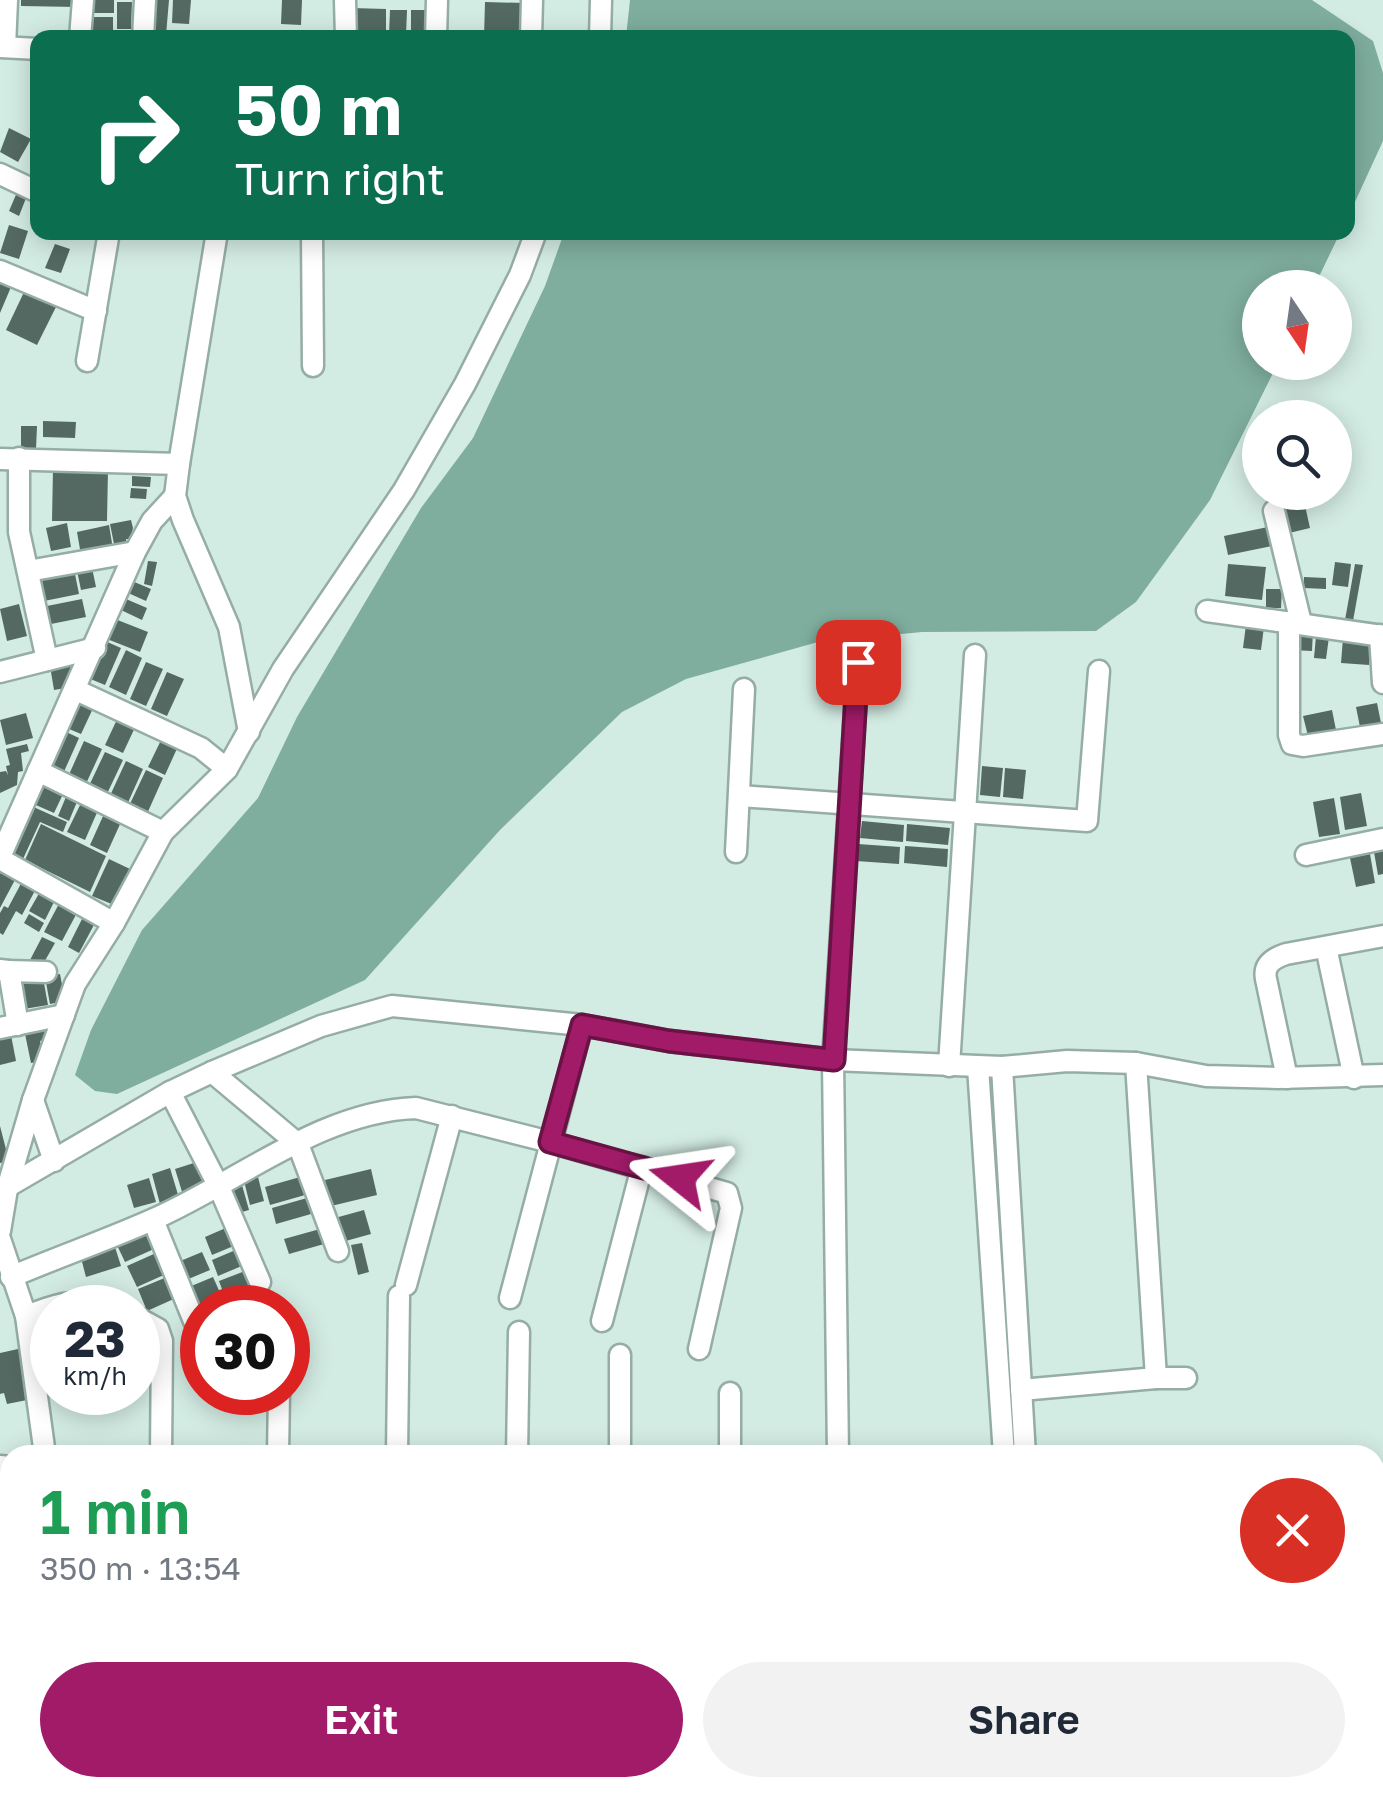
<!DOCTYPE html>
<meta charset="utf-8">
<style>
:root{--surface:#fff;--page:#f2f2f3;--text:#1f2937;--muted:#747a83;--accent:#a11b69}
body{margin:0;font-family:"Golos Text",sans-serif;background:var(--page);color:var(--text);height:100vh;display:flex;flex-direction:column;font-size:38px;white-space:nowrap}
*{box-sizing:border-box;margin:0}
p{font-size:32px;color:var(--muted)}
.icon{flex:none;width:55px;height:55px;fill:none;stroke:currentColor;stroke-width:2;stroke-linecap:round;stroke-linejoin:round}
.map{position:relative;flex:1;overflow:hidden}
.details{position:absolute;left:0px;top:1445px;width:1385px;height:352px;display:flex;flex-direction:column;background:var(--surface);border-radius:30px 30px 0 0;box-shadow:0 5px 25px #0003}
.details>*{flex:none}
.guide{position:absolute;left:30px;top:30px;width:1325px;height:210px;border-radius:20px;box-shadow:0 5px 25px #0003;background:#0b6e4f;color:#fff;overflow:hidden}
.needle{width:65px;rotate:167deg}
.controls{position:absolute;left:1242px;top:270px;display:grid;gap:20px}
.controls a{display:grid;place-items:center;width:110px;height:110px;border-radius:50%;background:var(--surface);box-shadow:0 5px 25px #0003;font-size:50px}
.speed{position:absolute;left:30px;top:1285px;display:flex;gap:20px;font-size:50px;font-weight:700;text-align:center}
.speed>*{display:grid;place-content:center;width:130px;height:130px;border-radius:50%;background:var(--surface);box-shadow:0 5px 25px #0003;line-height:1}
.speed small{font-size:25px;font-weight:400}
.speed .limit{border:15px solid #d22;background:#fff;color:#111}
.pin{position:absolute;display:grid;place-items:center;width:85px;height:85px;color:#fff;margin:-42px;border-radius:20px;box-shadow:0 5px 15px #0006}
.me{position:absolute;width:110px;margin:-55px;rotate:285deg;stroke-linejoin:round;filter:drop-shadow(0 0 8px #0008)}
.turn{display:flex;align-items:center;gap:35px;height:210px;padding:0 40px;font-size:45px}
.turn .icon{width:130px;height:130px;stroke-width:2.5}
.turn b{display:block;font-size:70px;line-height:85px}
.round{display:grid;place-items:center;flex:none;width:105px;height:105px;border-radius:52px;background:var(--page)}
.head{display:flex;align-items:center;justify-content:space-between;height:170px;padding:0 40px}
h1{font-size:60px;font-weight:600;line-height:75px;color:#1e9e55}
.action{display:flex;gap:20px;margin-top:auto;padding:20px 40px}
.action a{flex:1;height:115px;border-radius:60px;background:var(--accent);color:#fff;font-size:40px;font-weight:600;line-height:115px;text-align:center}
.action a+a{background:var(--page);color:var(--text)}
.map>svg:first-child{display:block}
</style>
<div class="map">
<svg width="1383" height="1797" viewBox="0 0 1383 1797">
<rect width="100%" height="100%" fill="#d3ece3"/>
<g fill="#7fae9e">
<path d="M630,0H1312L1373,41L1383,73V141L1348,217V38L626,37Z"/>
<path d="M564,233H1340L1314,287L1260,288V362L1278,363L1210,500L1136,602L1096,631L922,632L818,642L686,679L622,712L500,830L365,980L117,1094L95,1091L75,1075L91,1030L142,930L258,798L297,717L421,508L473,438L545,286Z"/>
</g>
<g fill="#536961">
<path d="M21,0H77V7L21,6Z"/>
<rect x="92" y="0" width="22" height="13"/>
<path d="M155,0H169L166,35L151,33Z"/>
<path d="M173,0H191L189,24L172,23Z"/>
<path d="M282,0H302L301,25L281,24Z"/>
<path d="M117,2H132L131,29H117Z"/>
<path d="M485,2L525,3V34H500V38H484Z"/>
<path d="M352,8L386,9V33H352Z"/>
<path d="M390,10H407L406,35H389Z"/>
<rect x="411" y="10" width="17" height="25"/>
<path d="M92,17H113V33L91,32Z"/>
<path d="M9,128L31,139L18,162L0,152Z"/>
<path d="M18,190L28,193L19,216L9,211Z"/>
<path d="M9,225L28,231L19,259L0,253Z"/>
<path d="M55,244L70,249L61,273L45,268Z"/>
<path d="M0,274L14,280L0,313Z"/>
<path d="M25,290L57,305L37,345L6,330Z"/>
<path d="M43,421L76,422L75,438L43,437Z"/>
<path d="M21,426H37L36,449L21,448Z"/>
<path d="M53,469H108L107,521H52Z"/>
<path d="M132,476L151,477L150,487L132,486Z"/>
<path d="M131,488L147,489L146,499L130,498Z"/>
<path d="M1280,492H1302L1310,528L1289,533Z"/>
<path d="M131,520L133,528L130,539H126L127,546L115,549L110,524Z"/>
<path d="M67,523L71,547L51,551L46,528Z"/>
<path d="M109,525L113,549L81,555L77,532Z"/>
<path d="M1268,527L1272,546L1228,555L1224,536Z"/>
<path d="M148,561L157,562L152,586L144,584Z"/>
<path d="M1335,562L1351,564L1348,587L1332,585Z"/>
<path d="M91,563L96,587L81,590L76,566Z"/>
<path d="M1228,564L1266,567L1262,600L1225,596Z"/>
<path d="M1355,564L1363,565L1353,621L1345,620Z"/>
<path d="M74,569L79,594L44,601L39,576Z"/>
<path d="M1304,577L1326,578V589L1304,588Z"/>
<path d="M132,581L151,589L146,601L126,592Z"/>
<path d="M1266,589H1282L1281,608H1266Z"/>
<path d="M82,599L86,617L46,625L42,607Z"/>
<path d="M126,599L147,608L142,620L121,610Z"/>
<path d="M19,604L27,636L7,641L0,609Z"/>
<path d="M1247,617L1265,619L1261,650L1243,648Z"/>
<path d="M115,619L148,632L140,652L107,639Z"/>
<path d="M1292,630L1313,631L1312,651L1291,650Z"/>
<path d="M1316,636L1329,637L1326,659L1314,658Z"/>
<path d="M1343,638L1372,640L1369,665L1341,663Z"/>
<path d="M105,641L121,648L105,685L88,678Z"/>
<path d="M126,650L142,658L126,695L109,687Z"/>
<path d="M146,662L163,669L146,706L130,699Z"/>
<path d="M74,663L77,686L54,690L50,666Z"/>
<path d="M167,672L184,679L167,716L151,709Z"/>
<path d="M77,694L96,702L81,734L62,726Z"/>
<path d="M1377,703L1382,728L1361,732L1356,707Z"/>
<path d="M1332,710L1336,730L1308,736L1303,716Z"/>
<path d="M26,713L33,738L6,745L0,720Z"/>
<path d="M120,713L138,721L123,753L105,745Z"/>
<path d="M62,730L79,738L62,776L44,768Z"/>
<path d="M164,734L180,742L165,775L148,767Z"/>
<path d="M84,741L102,749L84,788L67,779Z"/>
<path d="M27,744L29,751L21,753L23,771L18,772L17,785L0,793V772L6,771L8,775L6,766L10,765L6,749Z"/>
<path d="M105,752L123,760L105,798L87,790Z"/>
<path d="M126,761L143,769L126,807L108,800Z"/>
<path d="M982,766L1003,768L1000,797L980,795Z"/>
<path d="M1005,768L1026,770L1023,799L1003,797Z"/>
<path d="M146,770L163,778L146,816L128,808Z"/>
<path d="M39,780L64,792L54,813L29,802Z"/>
<path d="M68,792L79,797L69,821L58,816Z"/>
<path d="M1361,793L1367,826L1345,830L1340,797Z"/>
<path d="M1334,798L1340,834L1319,837L1313,802Z"/>
<path d="M82,801L99,808L85,840L67,832Z"/>
<path d="M29,805L67,822L63,832L40,822L23,859L4,850Z"/>
<path d="M104,814L121,822L107,853L90,845Z"/>
<path d="M862,821L904,825L903,842L860,838Z"/>
<path d="M41,824L106,856L90,892L25,860Z"/>
<path d="M907,824L950,828L948,845L906,841Z"/>
<path d="M858,844L900,847L899,864L856,861Z"/>
<path d="M905,846L948,849L947,867L904,863Z"/>
<path d="M1383,851V874L1378,875L1374,852Z"/>
<path d="M1370,854L1375,883L1356,887L1350,858Z"/>
<path d="M109,859L130,869L114,905L92,896Z"/>
<path d="M2,870L16,878L0,908V874Z"/>
<path d="M24,878L38,885L22,915L16,911L3,935L0,933V913L4,906L8,908Z"/>
<path d="M41,890L56,898L45,920L29,911Z"/>
<path d="M61,900L79,909L62,941L44,932Z"/>
<path d="M29,914L44,923L39,932L24,923Z"/>
<path d="M83,917L95,923L79,953L68,947Z"/>
<path d="M42,937L55,943L42,966L30,960Z"/>
<path d="M60,974L65,1001L50,1004L45,977Z"/>
<path d="M43,978L48,1005L24,1009L19,982Z"/>
<path d="M48,1024L51,1038L40,1041L44,1061L31,1063L24,1029Z"/>
<path d="M10,1030L16,1061L0,1065V1032Z"/>
<path d="M0,1126L9,1161L0,1163Z"/>
<path d="M197,1162L205,1192L184,1198L175,1169Z"/>
<path d="M170,1168L179,1198L160,1204L152,1174Z"/>
<path d="M371,1169L377,1195L331,1206L325,1180Z"/>
<path d="M258,1177L264,1201L250,1205L244,1181Z"/>
<path d="M300,1177L305,1195L270,1205L265,1187Z"/>
<path d="M149,1178L156,1202L134,1208L127,1185Z"/>
<path d="M242,1185L249,1210L235,1214L228,1189Z"/>
<path d="M307,1198L311,1214L276,1224L272,1208Z"/>
<path d="M364,1210L371,1234L342,1242L335,1218Z"/>
<path d="M228,1227L236,1245L212,1255L205,1237Z"/>
<path d="M144,1228L154,1249L125,1262L115,1241Z"/>
<path d="M320,1229L324,1244L289,1254L284,1239Z"/>
<path d="M362,1243L369,1272L358,1275L351,1245Z"/>
<path d="M114,1244L121,1266L86,1277L80,1254Z"/>
<path d="M238,1249L244,1265L218,1276L212,1260Z"/>
<path d="M202,1252L210,1270L186,1280L178,1262Z"/>
<path d="M156,1253L166,1274L137,1287L127,1266Z"/>
<path d="M245,1271L251,1287L225,1297L219,1281Z"/>
<path d="M167,1277L176,1298L147,1311L138,1289Z"/>
<path d="M213,1277L221,1295L196,1305L189,1287Z"/>
<path d="M52,1313V1339L38,1343L33,1318Z"/>
<path d="M27,1347L37,1398L7,1404L4,1393L0,1394V1353Z"/>
<path d="M52,1347V1367L46,1368L42,1349Z"/>
<path d="M10,1474V1496L0,1497V1475Z"/>
<path d="M0,1585L10,1634V1676L0,1678Z"/>
<path d="M8,1719L10,1740L0,1743V1721Z"/>
<rect x="390" y="1788" width="33" height="9"/>
<path d="M428,1788H445V1797H427Z"/>
</g>
<g fill="none" stroke-linecap="round" stroke-linejoin="round">
<g stroke="#95ada4" stroke-width="25">
<g id="minor">
<path d="M345,0L346,38"/>
<path d="M80,38L83,0"/>
<path d="M143,38L145,0"/>
<path d="M436,38L437,0"/>
<path d="M531,38L532,0"/>
<path d="M600,38L601,0"/>
<path d="M0,47L38,49"/>
<path d="M5,47L7,0"/>
<path d="M0,174L38,192"/>
<path d="M312,232L313,366"/>
<path d="M0,271L96,311"/>
<path d="M87,361L109,232"/>
<path d="M19,458V532L47,660"/>
<path d="M0,459L179,464L175,496L183,520L229,627L249,732"/>
<path d="M179,464L217,232"/>
<path d="M1274,511L1301,623"/>
<path d="M28,571L135,552"/>
<path d="M1207,611L1383,636"/>
<path d="M1289,622V735L1292,744L1303,746L1383,734"/>
<path d="M1380,635L1383,683"/>
<path d="M0,672L95,648"/>
<path d="M76,690L201,748L227,769"/>
<path d="M38,771L163,832"/>
<path d="M740,796L1087,821L1099,671"/>
<path d="M736,852L744,689"/>
<path d="M1306,855L1383,839"/>
<path d="M0,857L135,552L152,521L175,496"/>
<path d="M0,859L114,923"/>
<path d="M1326,947L1354,1078"/>
<path d="M0,970L8,971L10,977L18,1025"/>
<path d="M8,971L46,972"/>
<path d="M0,1028L64,1015"/>
<path d="M949,1066L975,655"/>
<path d="M978,1067L1004,1455"/>
<path d="M1002,1067L1025,1455"/>
<path d="M212,1072L298,1144L338,1251"/>
<path d="M1287,1078L1266,979C1263,964 1274,958 1286,954L1383,936"/>
<path d="M170,1092L219,1187L260,1282"/>
<path d="M33,1100L54,1161"/>
<path d="M0,1191L170,1092L212,1072L321,1026L392,1006L582,1025L669,1041L833,1060L1002,1067L1067,1061L1136,1063L1206,1076L1278,1078L1383,1075"/>
<path d="M153,1220L194,1321"/>
<path d="M0,1231L7,1189L33,1100L75,984L114,923L163,832L227,769L283,669L404,490L465,384L520,275L536,232"/>
<path d="M0,1239L26,1316L45,1455"/>
<path d="M11,1277C58,1257 107,1240 154,1219C238,1182 321,1111 416,1108L550,1142L727,1193L731,1208L699,1349"/>
<path d="M406,1285L452,1116"/>
<path d="M510,1298L582,1025"/>
<path d="M26,1316C55,1305 74,1297 105,1308"/>
<path d="M138,1318L158,1329L162,1341L161,1455"/>
<path d="M602,1321L642,1167"/>
<path d="M1156,1378H1186"/>
<path d="M1021,1390L1156,1378L1136,1063"/>
<path d="M278,1455L279,1392"/>
<path d="M397,1455L399,1296"/>
<path d="M517,1455L519,1332"/>
<path d="M620,1455V1355"/>
<path d="M730,1455V1393"/>
<path d="M838,1455L833,1060L858,662"/>
<path d="M0,1466L10,1467"/>
<path d="M0,1586L10,1584"/>
<path d="M0,1756L10,1755"/>
<path d="M1023,1788L1024,1797"/>
<path d="M1050,1788V1797"/>
<path d="M1186,1788L1187,1797"/>
<path d="M1288,1788V1797"/>
<path d="M162,1797V1788"/>
<path d="M266,1797L267,1788"/>
<path d="M381,1797L382,1788"/>
<path d="M461,1797L462,1788"/>
<path d="M554,1797V1788"/>
<path d="M637,1797V1788"/>
<path d="M1329,1797L1383,1794"/>
</g>
</g>
<use href="#minor" stroke="#fff" stroke-width="20"/>
</g>
<g fill="none" stroke-linecap="round" stroke-linejoin="round">
<g stroke="#691244" stroke-width="25">
<path id="route" d="M680,1178L550,1142L582,1025L669,1041L834,1060L858,662"/>
</g>
<use href="#route" stroke="#a11b69" stroke-width="18"/>
</g>
</svg>
<div class="controls">
<a><svg class="needle" viewBox="-14 -14 28 28"><path d="M0-13l5 13h-10z" fill="#e53935"/><path d="M0 13l5-13h-10z" fill="#747a83"/></svg></a>
<a><svg class="icon" aria-label="search" viewBox="0 0 24 24"><circle cx="10" cy="10" r="6"/><path d="M15 15l6 6"/></svg></a>
</div>
<div class="speed"><div>23<small>km/h</small></div><div class="limit">30</div></div>
<div class="pin" style="left:858px;top:662px;background:#d93025"><svg class="icon" aria-label="arrive" viewBox="0 0 24 24"><path d="M6 21V4h12l-3 4 3 4H6"/></svg></div>
<svg class="me" style="left:680px;top:1178px" viewBox="-20 -20 40 40"><path d="M0-17L14 15 0 8-14 15z" fill="#a11b69" stroke="#fff" stroke-width="4"/></svg>
<div class="guide">
<div class="turn"><svg class="icon" aria-label="right" viewBox="0 0 24 24"><path d="M7 20v-9h11M14 6l5 5-5 5"/></svg><div><b>50 m</b>Turn right</div></div>
</div>
<section class="details">
<div class="head"><div><h1>1 min</h1><p>350 m · 13:54</p></div><a class="round" style="background:#d93025;color:#fff"><svg class="icon" aria-label="close" viewBox="0 0 24 24"><path d="M6 6l12 12M18 6L6 18"/></svg></a></div>
<div class="action"><a>Exit</a><a>Share</a></div>
</section>
</div>
